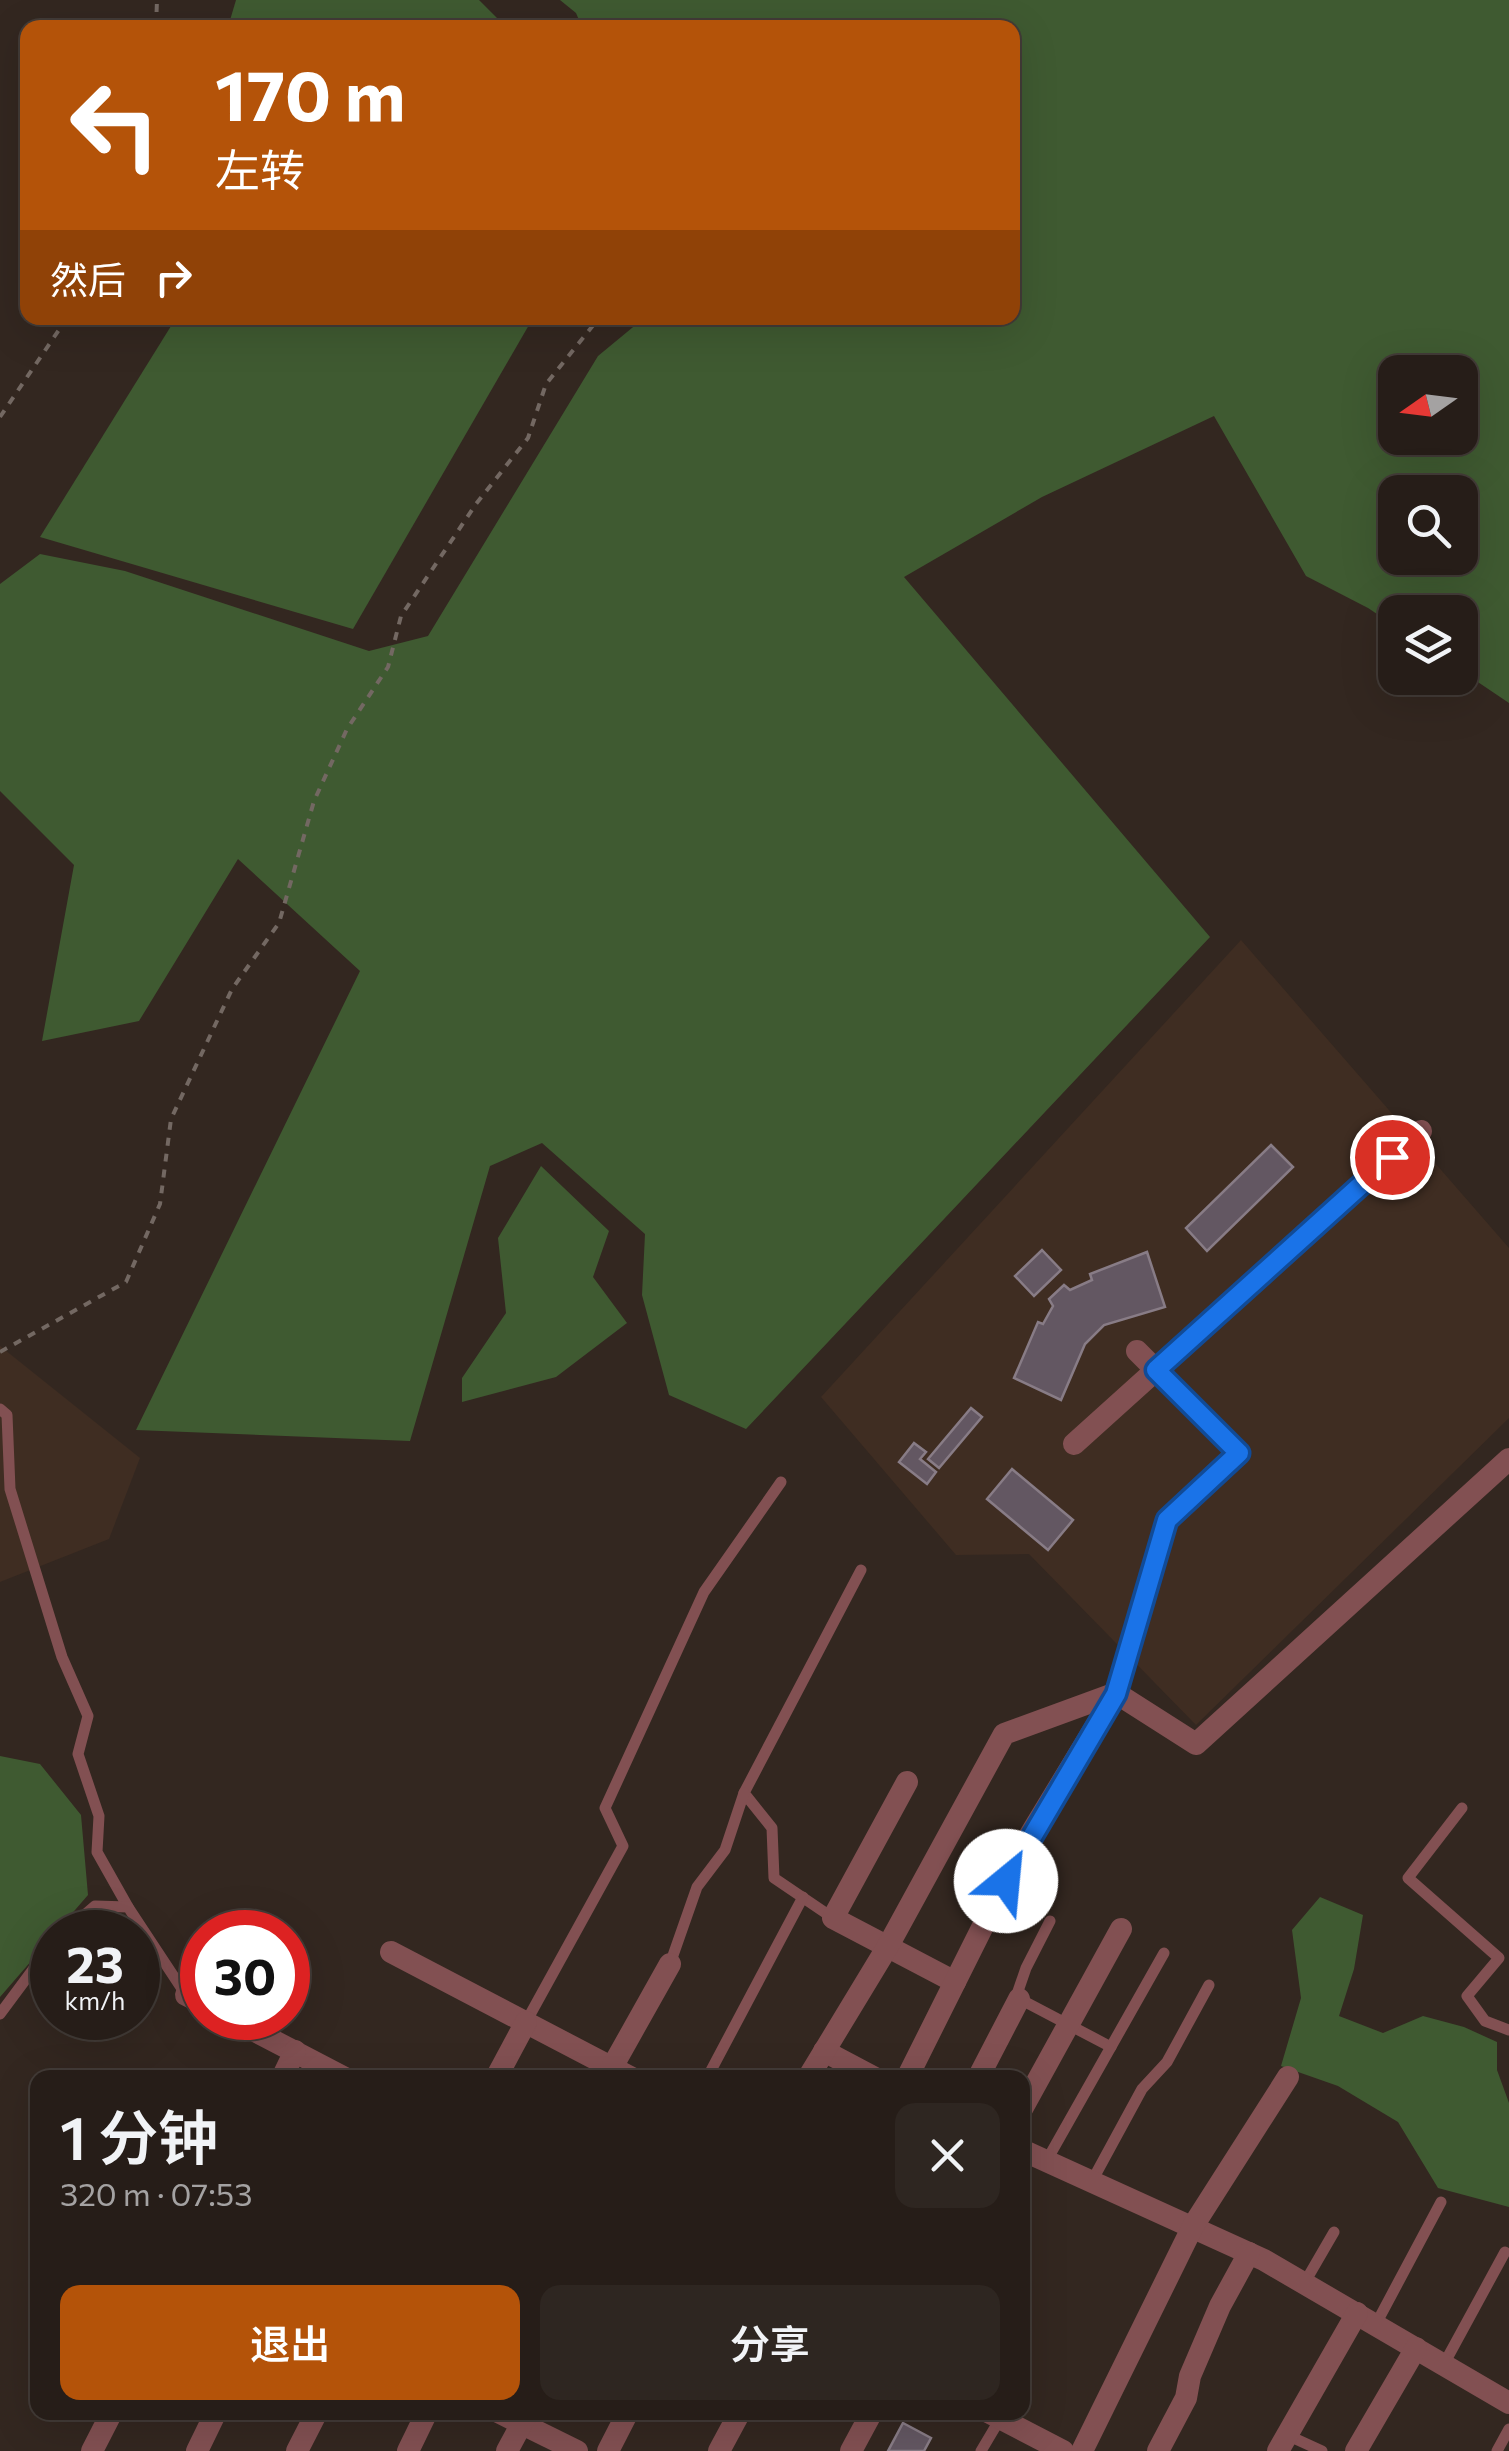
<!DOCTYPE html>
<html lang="zh">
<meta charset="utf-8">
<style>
:root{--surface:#261d18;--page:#2e2621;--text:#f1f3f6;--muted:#a4a2a2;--line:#423b37;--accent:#b45309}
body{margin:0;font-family:Commissioner,"Noto Sans SC",sans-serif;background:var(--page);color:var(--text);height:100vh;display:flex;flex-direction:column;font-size:38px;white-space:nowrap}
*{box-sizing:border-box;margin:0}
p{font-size:32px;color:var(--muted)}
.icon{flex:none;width:55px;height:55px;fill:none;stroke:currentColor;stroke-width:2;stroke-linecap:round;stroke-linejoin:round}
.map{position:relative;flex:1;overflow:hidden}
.drawer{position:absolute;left:30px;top:2070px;width:1000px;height:350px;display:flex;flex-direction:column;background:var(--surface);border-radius:20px;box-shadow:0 10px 40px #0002,0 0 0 2px var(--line)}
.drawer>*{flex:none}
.banner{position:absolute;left:20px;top:20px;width:1000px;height:305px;border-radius:20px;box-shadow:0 10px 40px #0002,0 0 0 2px var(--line);background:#b45309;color:#fff;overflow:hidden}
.needle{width:65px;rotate:256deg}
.buttons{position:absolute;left:1378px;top:355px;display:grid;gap:20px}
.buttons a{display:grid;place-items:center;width:100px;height:100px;border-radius:20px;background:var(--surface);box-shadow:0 10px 40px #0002,0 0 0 2px var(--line);font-size:50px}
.speed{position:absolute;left:30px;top:1910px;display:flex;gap:20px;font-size:50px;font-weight:700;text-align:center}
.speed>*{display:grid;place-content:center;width:130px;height:130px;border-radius:50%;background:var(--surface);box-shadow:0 10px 40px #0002,0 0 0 2px var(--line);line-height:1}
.speed small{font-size:25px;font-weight:400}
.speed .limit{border:15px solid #d22;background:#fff;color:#111}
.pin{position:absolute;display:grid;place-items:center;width:85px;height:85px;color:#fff;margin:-42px;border:5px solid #fff;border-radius:50%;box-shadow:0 2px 10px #0007}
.me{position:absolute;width:110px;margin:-55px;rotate:28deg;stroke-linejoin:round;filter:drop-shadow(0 0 8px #0008)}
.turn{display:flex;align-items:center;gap:35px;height:210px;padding:0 30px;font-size:45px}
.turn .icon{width:130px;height:130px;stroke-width:2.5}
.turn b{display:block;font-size:70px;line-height:85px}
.then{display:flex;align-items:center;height:95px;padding:0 30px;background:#0003;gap:20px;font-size:38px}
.round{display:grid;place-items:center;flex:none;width:105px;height:105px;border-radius:20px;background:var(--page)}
.head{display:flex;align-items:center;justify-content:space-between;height:170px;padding:0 30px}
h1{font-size:60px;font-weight:600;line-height:75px}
.primary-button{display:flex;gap:20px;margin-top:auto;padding:20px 30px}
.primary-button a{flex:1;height:115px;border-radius:20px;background:var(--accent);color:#fff;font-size:40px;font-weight:600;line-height:115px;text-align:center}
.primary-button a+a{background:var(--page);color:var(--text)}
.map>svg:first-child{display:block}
</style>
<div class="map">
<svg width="1509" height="2451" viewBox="0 0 1509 2451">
<rect width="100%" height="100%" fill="#332720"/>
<g fill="#3f2d22">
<path d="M1241,940L1509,1248V1418L1196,1725L1029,1554L956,1555L821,1397Z"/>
<path d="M0,1346L140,1458L109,1539L0,1582Z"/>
</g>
<g fill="#3f5a31" fill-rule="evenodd">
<path d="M236,0H479L506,27H228Z"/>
<path d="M560,0H1509V703L1460,670V612H1395V626L1368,608L1306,576L1214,416L1042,497L904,577L1210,937L746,1429L669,1395L642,1295L645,1234L542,1143L490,1166L410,1441L136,1430L360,971L238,859L139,1021L42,1041L74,865L0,791V584L40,554L125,571L369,651L428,636L598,356L644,318H1012V28L582,27L576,13ZM1395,372H1460V438H1395ZM1395,492H1460V558H1395Z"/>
<path d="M176,318H533L353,629L40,537Z"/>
<path d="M541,1166L609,1231L593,1277L627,1323L556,1377L462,1402V1378L506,1313L498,1238Z"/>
<path d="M0,1756L40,1764L81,1815L88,1895L56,1932H52V1937L0,1997Z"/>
<path d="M1320,1897L1363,1915L1354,1969L1339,2016L1383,2033L1423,2016L1464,2027L1497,2042V2070L1509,2103V2207L1438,2188L1398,2122L1338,2086L1281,2066L1301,1998L1292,1930Z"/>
</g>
<g fill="#635762" stroke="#887c86" stroke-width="2.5">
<path d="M1271,1145L1293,1167L1207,1251L1186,1228Z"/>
<path d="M1042,1250L1061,1270L1034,1296L1015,1276Z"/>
<path d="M1147,1252L1165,1307L1104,1325L1085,1344L1061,1400L1014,1378L1038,1322L1043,1324L1053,1306L1049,1299L1064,1285L1070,1290L1092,1280L1090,1274Z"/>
<path d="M971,1408L982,1417L939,1468L928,1459Z"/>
<path d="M914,1443L926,1452L920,1459L936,1472L927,1484L899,1462Z"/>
<path d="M1012,1469L1073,1520L1048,1550L987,1499Z"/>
<path d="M903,2423L931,2438L924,2451H888Z"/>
</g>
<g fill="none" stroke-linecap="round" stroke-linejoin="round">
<g stroke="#736862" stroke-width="4" stroke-dasharray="8 8" stroke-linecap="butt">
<path d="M156,28L157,0"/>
<path d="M0,417L67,318"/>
<path d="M0,1352L126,1282L160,1204L171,1119L232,989L279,923L314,801L347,729L388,667L401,616L476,504L528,438L546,384L599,318"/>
</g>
<g stroke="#825052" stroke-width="11">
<path d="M0,1409L7,1415L10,1489L62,1657L88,1716L78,1754L99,1816L97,1852L128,1907"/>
<path d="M1462,1808L1408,1878L1499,1958L1467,1996L1485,2021L1509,2030"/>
<path d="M833,1918L774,1878L772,1828L744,1793L861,1570"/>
<path d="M1050,1921L1026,1968L1016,1997L1111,2047"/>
<path d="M65,1932L95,1906L128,1907L186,1995"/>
<path d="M670,1964L697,1887L725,1850L744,1793"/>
<path d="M0,2014L52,1944"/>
<path d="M526,2022L623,1846L605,1808L704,1592L781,1482"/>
<path d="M707,2078L803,1897"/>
<path d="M1047,2160L1164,1953"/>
<path d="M1092,2181L1142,2089L1167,2062L1209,1985"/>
<path d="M1305,2282L1334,2232"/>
<path d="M1376,2324L1441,2202"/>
<path d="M1444,2364L1505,2252"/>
<path d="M1287,2435L1322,2451"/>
<path d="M981,2451L1000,2419"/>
<path d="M1497,2451L1509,2429"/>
</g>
<g stroke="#825052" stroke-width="22">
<path d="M1137,1351L1239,1453L1167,1519L1116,1693L1196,1744L1509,1459"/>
<path d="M1074,1444L1421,1131"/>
<path d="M907,1782L833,1918L955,1982"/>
<path d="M391,1952L632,2078"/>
<path d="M186,1995L202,2003"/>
<path d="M230,2018L345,2078"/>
<path d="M824,2051L875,2078"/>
<path d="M282,2078L295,2051"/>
<path d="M496,2078L526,2022"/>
<path d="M606,2078L670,1964"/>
<path d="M808,2078L888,1946L1004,1734L1116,1693"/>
<path d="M907,2078L1022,1848L1116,1693"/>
<path d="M978,2078L1019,1999"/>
<path d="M1022,2109L1121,1929"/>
<path d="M1022,2150L1264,2260L1509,2403"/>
<path d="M498,2412L577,2451"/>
<path d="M988,2412L1063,2451"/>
<path d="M92,2451L112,2412"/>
<path d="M197,2451L216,2412"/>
<path d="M297,2451L317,2412"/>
<path d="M408,2451L427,2412"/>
<path d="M507,2451L528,2412"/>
<path d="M608,2451L628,2412"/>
<path d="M719,2451L740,2412"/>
<path d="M851,2451L872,2412"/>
<path d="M1082,2451L1193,2226L1288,2077"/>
<path d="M1158,2451L1186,2398L1190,2376L1220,2306L1249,2253"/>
<path d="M1278,2451L1357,2313"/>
<path d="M1356,2451L1416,2348"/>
</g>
</g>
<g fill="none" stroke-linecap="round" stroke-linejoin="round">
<g stroke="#114b97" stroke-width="25">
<path id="route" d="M1006,1881L1116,1694L1167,1520L1239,1453L1156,1370L1392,1157"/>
</g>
<use href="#route" stroke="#1a73e8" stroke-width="18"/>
</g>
</svg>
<div class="buttons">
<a><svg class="needle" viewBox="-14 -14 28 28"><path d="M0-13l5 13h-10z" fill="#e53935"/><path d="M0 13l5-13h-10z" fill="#a4a2a2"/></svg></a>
<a><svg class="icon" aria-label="search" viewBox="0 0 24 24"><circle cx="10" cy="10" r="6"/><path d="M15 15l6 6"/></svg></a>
<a><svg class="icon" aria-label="layers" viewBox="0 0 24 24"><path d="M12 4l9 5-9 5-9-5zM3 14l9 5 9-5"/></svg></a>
</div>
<div class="speed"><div>23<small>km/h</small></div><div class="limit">30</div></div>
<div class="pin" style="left:1392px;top:1157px;background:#d93025"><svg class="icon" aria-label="arrive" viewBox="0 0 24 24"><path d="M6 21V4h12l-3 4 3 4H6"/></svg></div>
<svg class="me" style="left:1006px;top:1881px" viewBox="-20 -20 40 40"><circle r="19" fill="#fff"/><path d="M0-13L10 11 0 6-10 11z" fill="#1a73e8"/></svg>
<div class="banner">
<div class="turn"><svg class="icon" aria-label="left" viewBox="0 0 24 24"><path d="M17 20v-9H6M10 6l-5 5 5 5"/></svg><div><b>170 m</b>左转</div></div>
<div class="then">然后<svg class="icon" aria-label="right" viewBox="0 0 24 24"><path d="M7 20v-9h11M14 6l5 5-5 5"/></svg></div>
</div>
<section class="drawer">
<div class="head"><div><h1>1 分钟</h1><p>320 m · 07:53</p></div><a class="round"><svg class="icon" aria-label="close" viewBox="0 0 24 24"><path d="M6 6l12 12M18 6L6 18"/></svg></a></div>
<div class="primary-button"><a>退出</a><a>分享</a></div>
</section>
</div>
